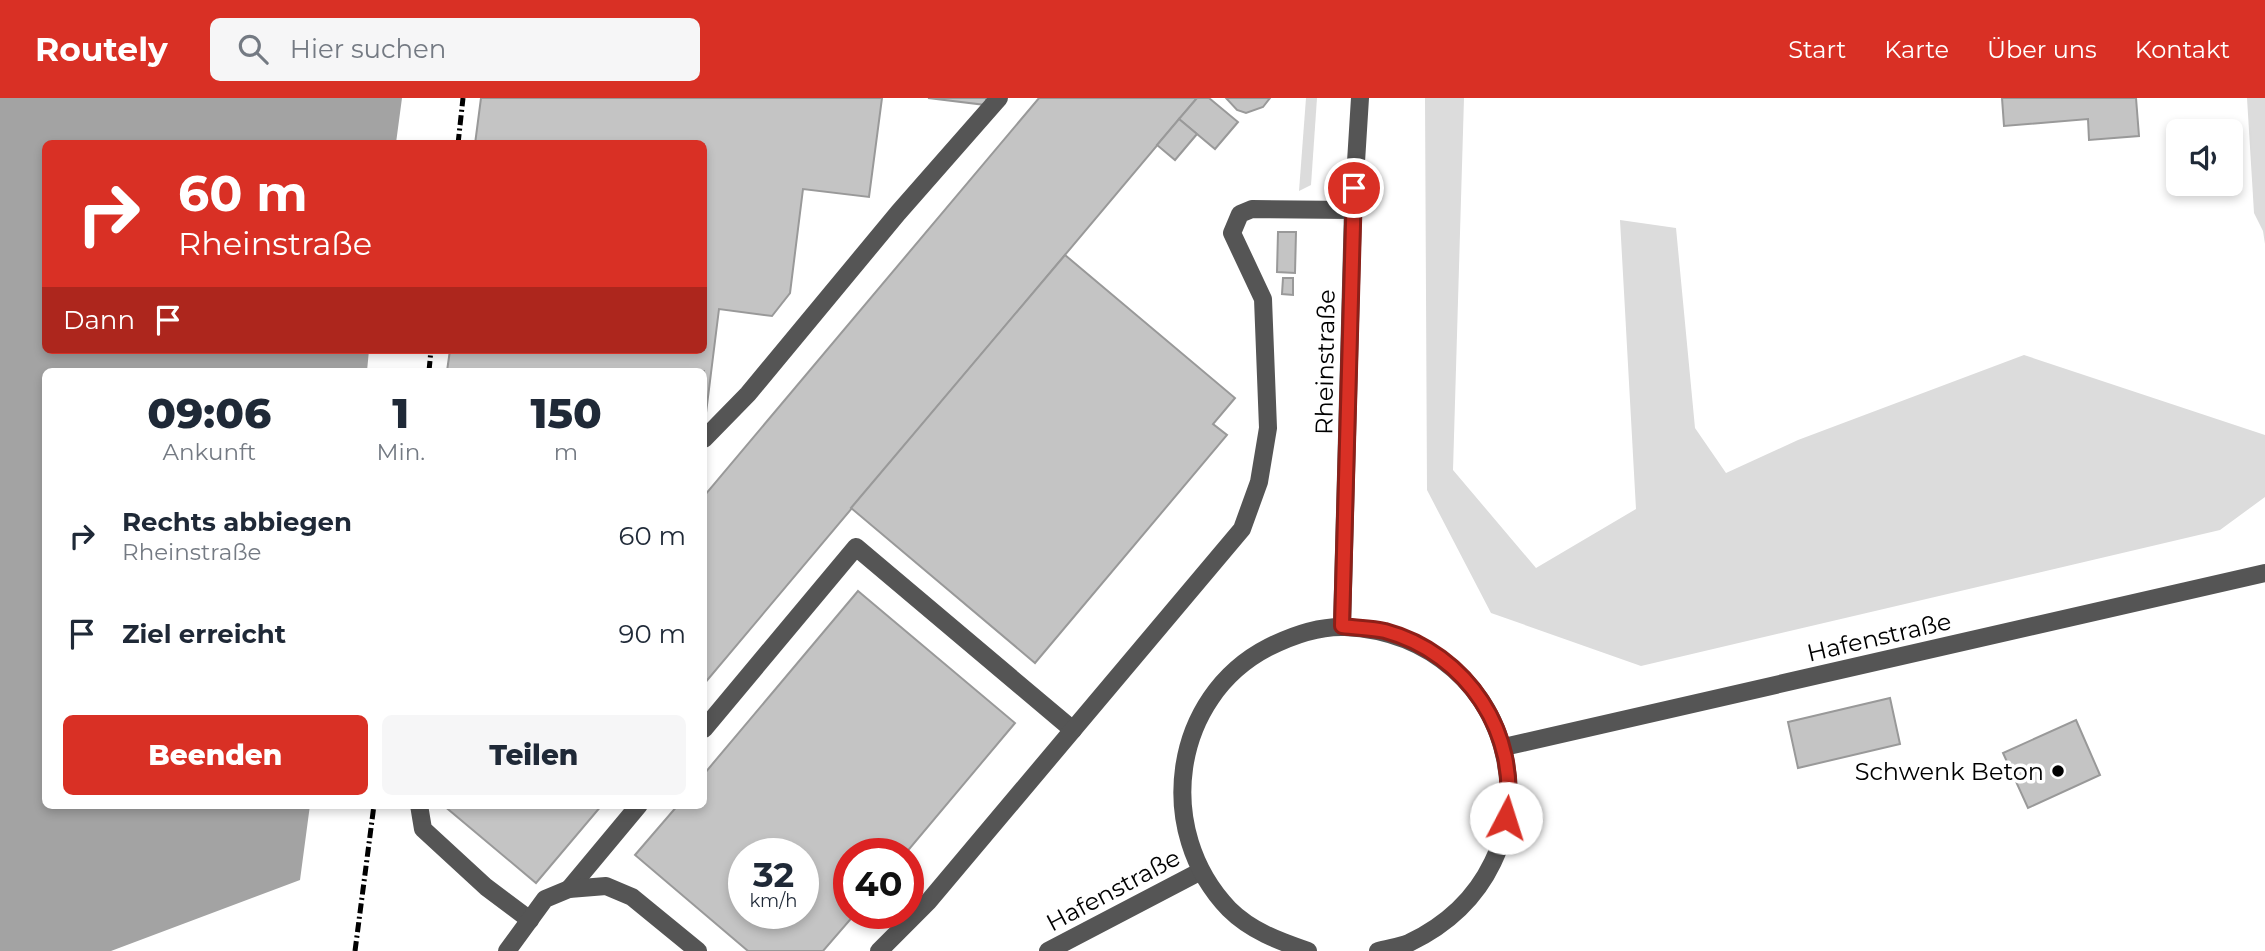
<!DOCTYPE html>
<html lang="de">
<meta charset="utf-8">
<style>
:root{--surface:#fff;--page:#f6f6f7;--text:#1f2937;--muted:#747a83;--accent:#d93025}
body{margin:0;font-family:Montserrat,sans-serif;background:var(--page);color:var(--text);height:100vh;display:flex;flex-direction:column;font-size:26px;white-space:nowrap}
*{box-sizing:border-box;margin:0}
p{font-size:23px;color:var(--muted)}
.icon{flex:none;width:38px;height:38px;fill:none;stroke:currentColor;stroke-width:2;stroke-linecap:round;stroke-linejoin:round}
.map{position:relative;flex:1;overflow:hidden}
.sheet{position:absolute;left:42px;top:270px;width:665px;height:441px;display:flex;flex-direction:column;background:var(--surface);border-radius:10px;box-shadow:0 4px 10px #0003}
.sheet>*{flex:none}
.hud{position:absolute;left:42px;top:42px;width:665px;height:214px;border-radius:10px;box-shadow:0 4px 10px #0003;background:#d93025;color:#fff;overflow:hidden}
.controls{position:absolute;left:2166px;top:21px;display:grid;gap:14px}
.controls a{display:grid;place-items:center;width:77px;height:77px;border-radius:10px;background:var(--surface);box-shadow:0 4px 10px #0003;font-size:35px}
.speed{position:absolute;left:728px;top:740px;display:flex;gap:14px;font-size:35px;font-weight:700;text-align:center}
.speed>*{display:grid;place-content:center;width:91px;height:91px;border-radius:50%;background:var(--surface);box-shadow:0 4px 10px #0003;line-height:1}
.speed small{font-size:18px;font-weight:400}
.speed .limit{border:10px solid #d22;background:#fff;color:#111}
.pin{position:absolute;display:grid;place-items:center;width:60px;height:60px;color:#fff;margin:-30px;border:4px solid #fff;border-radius:50%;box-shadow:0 2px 7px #0007}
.me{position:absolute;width:77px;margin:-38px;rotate:5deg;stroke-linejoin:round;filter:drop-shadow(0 0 5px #0008)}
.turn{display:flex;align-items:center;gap:24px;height:147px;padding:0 21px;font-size:32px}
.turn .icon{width:91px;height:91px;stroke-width:2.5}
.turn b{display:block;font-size:49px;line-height:60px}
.then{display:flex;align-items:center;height:66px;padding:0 21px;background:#0003;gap:14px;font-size:26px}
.eta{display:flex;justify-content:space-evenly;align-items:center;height:119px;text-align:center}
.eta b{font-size:42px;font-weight:800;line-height:49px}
.button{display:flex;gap:14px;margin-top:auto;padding:14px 21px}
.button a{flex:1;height:80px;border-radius:10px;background:var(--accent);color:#fff;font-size:28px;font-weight:800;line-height:80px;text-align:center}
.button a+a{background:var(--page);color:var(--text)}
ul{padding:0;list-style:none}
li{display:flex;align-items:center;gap:21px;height:98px;padding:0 21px}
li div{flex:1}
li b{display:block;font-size:26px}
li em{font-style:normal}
header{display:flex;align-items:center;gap:42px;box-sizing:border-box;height:98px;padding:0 35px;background:var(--accent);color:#fff}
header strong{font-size:33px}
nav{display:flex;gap:38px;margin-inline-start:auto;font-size:24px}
.search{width:490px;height:63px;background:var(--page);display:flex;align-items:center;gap:18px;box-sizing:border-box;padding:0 24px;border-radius:10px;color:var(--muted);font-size:26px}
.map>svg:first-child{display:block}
</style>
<header>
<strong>Routely</strong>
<div class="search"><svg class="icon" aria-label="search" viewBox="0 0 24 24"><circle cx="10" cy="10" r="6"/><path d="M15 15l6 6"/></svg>Hier suchen</div>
<nav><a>Start</a><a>Karte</a><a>Über uns</a><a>Kontakt</a></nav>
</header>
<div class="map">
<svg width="2265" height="853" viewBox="0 0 2265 853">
<rect width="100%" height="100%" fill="#fff"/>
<g fill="#dcdcdc">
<path d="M1306,0H1317L1311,87L1299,93Z"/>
<path d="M1425,0H1464L1453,372L1536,470L1636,411L1620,122L1676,130L1695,330L1726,375L1798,342L2024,257L2265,337V399L2220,432L1641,568L1491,515L1427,392Z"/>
<path d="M2247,0H2265V146L2263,133L2254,115Z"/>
</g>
<path fill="#a3a3a3" d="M0,0H402L396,45L46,46V252H369L367,273H46V707H310L300,782L111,853H0Z"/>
<g fill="#c4c4c4" stroke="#999" stroke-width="2" fill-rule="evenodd">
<path d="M481,0H882L869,99L803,91L790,195L772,218L719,211L704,331V273H447L450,252H704V46H475Z"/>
<path d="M928,0H986V7Z"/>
<path d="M1039,0H1197L704,586V398Z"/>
<path d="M1197,0H1209L1238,24L1215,51L1179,21Z"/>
<path d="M1226,0H1270L1263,9L1246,15L1237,12Z"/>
<path d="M2002,0H2136L2139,38L2089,42L2088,21L2004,28Z"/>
<path d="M1179,21L1197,36L1175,62L1157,47Z"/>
<path d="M1278,134H1296L1295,175L1277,174Z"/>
<path d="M1065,157L1235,300L1213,326L1227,337L1035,565L851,410Z"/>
<path d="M1283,180H1293V197L1282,196Z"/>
<path d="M858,493L1015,625L905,756H849V816H855L823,853H748L635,757L678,707H704V676ZM744,756H803V816H744Z"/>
<path d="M1890,600L1900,646L1798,670L1788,624Z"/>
<path d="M2076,622L2100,677L2028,710L2003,655Z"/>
<path d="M443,707H602L536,785Z"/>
</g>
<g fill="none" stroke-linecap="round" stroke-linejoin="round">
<g stroke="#555" stroke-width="18">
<path d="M704,341L748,296L898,115L999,0"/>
<path d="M1342,528L1353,112L1360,0"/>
<path d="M704,631L856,449L1073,632"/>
<path d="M1504,649L2265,475"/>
<path d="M419,707L423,731L486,789L530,822"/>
<path d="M569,791L639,707"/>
<path d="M507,853L545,801L569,791L606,788L632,799L698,853"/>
<path d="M879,853L928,804L1242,431L1259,384L1268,330L1263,201L1232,135L1240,116L1252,111L1353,112"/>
<path d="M1048,853L1201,773"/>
<path d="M1308,853C1279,843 1251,833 1229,811C1154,733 1171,599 1269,549C1291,538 1319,528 1345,529C1525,538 1571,768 1409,845C1400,849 1388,850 1378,853"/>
</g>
<g stroke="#000" stroke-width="5" stroke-dasharray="10 3.5 2 3.5" stroke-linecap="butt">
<path d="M458,46L463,0"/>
<path d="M429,273L431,252"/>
<path d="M355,853L374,707"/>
</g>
</g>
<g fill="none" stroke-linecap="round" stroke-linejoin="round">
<g stroke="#8d1f18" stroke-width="18">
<path id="route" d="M1354,90L1342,528C1356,530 1371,530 1385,533C1467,555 1521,637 1506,720"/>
</g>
<use href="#route" stroke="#d93025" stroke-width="12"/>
</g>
<circle fill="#000" stroke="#fff" stroke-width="2.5" cx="2058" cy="673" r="7"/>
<g text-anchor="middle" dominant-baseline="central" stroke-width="7" stroke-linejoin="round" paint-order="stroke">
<g font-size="24" fill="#000" stroke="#fff">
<text transform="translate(1325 264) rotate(-89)">Rheinstraße</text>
<text transform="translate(1879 539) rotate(-13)">Hafenstraße</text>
<text transform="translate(1113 792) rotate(-28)">Hafenstraße</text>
</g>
<g font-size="24" fill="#000" stroke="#fff" text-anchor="end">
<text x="2044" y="673">Schwenk Beton</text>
</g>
</g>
</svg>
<div class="controls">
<a><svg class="icon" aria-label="sound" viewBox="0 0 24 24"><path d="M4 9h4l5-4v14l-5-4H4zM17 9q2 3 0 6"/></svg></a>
</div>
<div class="speed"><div>32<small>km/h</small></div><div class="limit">40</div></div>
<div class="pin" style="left:1354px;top:90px;background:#d93025"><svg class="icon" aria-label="arrive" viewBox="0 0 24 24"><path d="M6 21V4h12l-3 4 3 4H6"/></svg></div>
<svg class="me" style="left:1506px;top:720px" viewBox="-20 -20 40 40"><circle r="19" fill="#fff"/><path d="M0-13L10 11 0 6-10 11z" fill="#d93025"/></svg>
<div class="hud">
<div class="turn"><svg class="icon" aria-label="right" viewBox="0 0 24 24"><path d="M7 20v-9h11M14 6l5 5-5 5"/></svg><div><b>60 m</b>Rheinstraße</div></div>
<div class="then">Dann<svg class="icon" aria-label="arrive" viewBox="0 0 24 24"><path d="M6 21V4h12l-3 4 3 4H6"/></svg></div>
</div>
<section class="sheet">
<div class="eta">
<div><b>09:06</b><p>Ankunft</p></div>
<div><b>1</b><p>Min.</p></div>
<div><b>150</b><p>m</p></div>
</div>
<ul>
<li><svg class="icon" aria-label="right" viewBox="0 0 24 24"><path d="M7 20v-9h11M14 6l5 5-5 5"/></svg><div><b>Rechts abbiegen</b><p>Rheinstraße</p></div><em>60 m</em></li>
<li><svg class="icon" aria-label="arrive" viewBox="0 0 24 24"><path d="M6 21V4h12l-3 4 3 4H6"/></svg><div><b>Ziel erreicht</b></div><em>90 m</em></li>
</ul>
<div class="button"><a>Beenden</a><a>Teilen</a></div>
</section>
</div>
